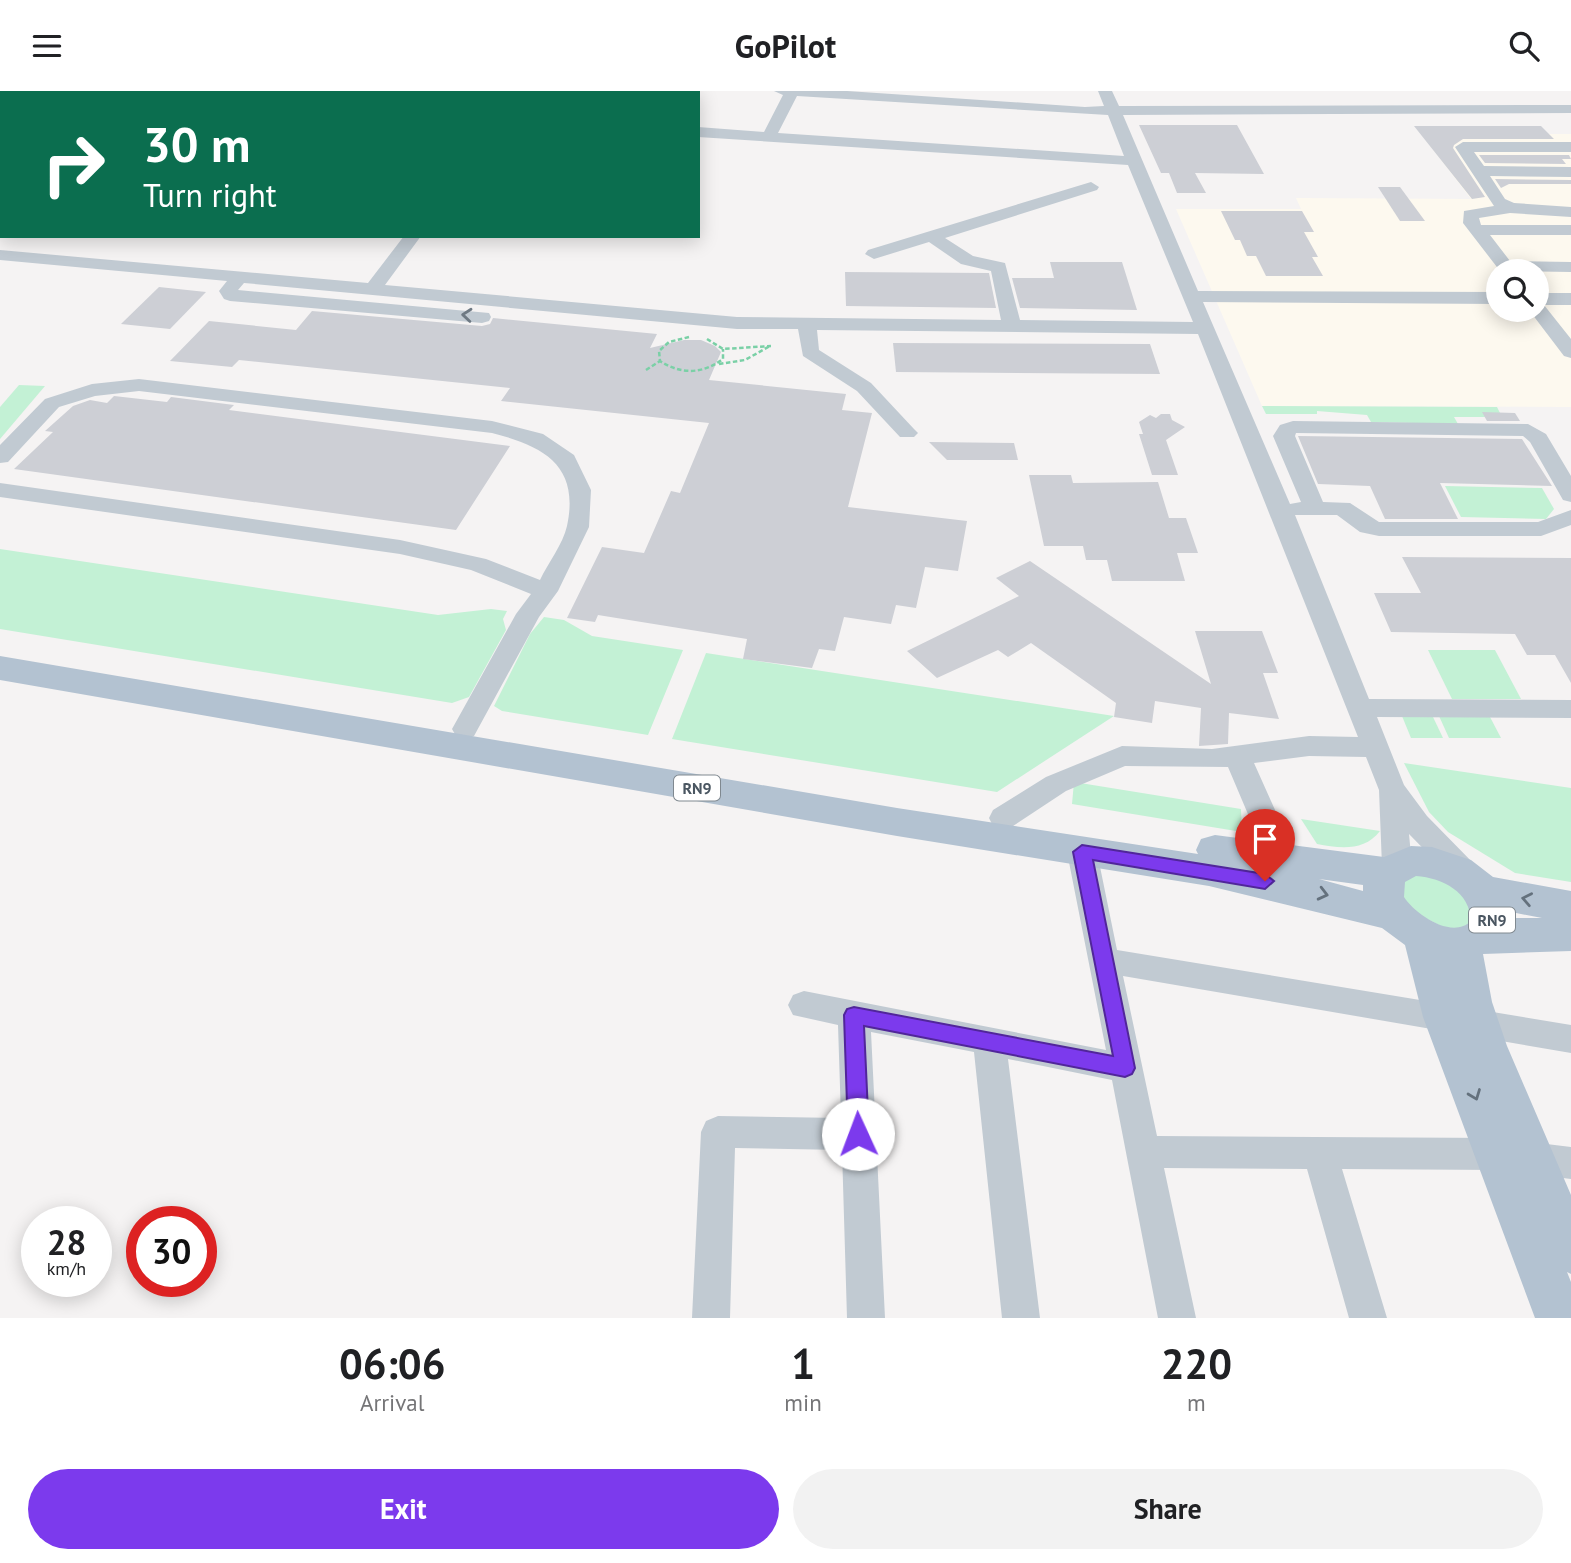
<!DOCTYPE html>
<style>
:root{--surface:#fff;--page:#f2f2f2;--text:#202124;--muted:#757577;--accent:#7c3aed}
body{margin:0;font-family:"PT Sans",sans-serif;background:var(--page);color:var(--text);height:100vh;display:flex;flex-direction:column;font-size:26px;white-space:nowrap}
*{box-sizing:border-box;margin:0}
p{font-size:23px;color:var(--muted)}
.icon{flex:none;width:38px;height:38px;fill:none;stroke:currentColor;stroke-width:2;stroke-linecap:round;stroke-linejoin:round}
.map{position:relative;height:1227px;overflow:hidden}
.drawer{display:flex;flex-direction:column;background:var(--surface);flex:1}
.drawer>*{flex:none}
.hud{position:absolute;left:0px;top:0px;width:700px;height:147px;box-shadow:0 4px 18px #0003;background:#0b6e4f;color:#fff;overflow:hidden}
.fabs{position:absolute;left:1486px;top:168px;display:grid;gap:14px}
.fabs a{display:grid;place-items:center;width:63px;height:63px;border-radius:50%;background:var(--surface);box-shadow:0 4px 18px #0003;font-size:35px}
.speed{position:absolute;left:21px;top:1115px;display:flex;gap:14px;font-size:35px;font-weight:700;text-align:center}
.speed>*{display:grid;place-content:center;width:91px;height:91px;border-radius:50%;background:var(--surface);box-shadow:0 4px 18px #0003;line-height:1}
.speed small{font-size:18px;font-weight:400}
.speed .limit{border:10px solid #d22;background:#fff;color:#111}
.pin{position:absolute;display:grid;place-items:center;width:60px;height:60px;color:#fff;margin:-72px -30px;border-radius:50% 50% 50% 0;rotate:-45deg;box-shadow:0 0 7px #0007}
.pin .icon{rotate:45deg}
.me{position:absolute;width:77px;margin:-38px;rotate:358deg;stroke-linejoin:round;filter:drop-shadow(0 0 5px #0008)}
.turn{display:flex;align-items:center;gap:24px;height:147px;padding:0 28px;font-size:32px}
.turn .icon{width:91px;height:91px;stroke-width:2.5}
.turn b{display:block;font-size:49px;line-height:60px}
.eta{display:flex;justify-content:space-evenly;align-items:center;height:119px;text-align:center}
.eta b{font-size:42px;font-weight:800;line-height:49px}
.button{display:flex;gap:14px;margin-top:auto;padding:14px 28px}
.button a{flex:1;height:80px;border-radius:42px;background:var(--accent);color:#fff;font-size:28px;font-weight:800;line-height:80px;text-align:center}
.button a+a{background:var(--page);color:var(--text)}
header{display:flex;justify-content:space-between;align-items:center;height:91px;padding:0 28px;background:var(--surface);font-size:32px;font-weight:800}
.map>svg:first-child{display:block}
</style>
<header><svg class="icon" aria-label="menu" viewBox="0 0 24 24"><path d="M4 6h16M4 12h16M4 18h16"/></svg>GoPilot<svg class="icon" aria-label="search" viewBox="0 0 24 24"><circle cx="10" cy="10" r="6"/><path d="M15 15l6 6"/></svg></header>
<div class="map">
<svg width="1571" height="1227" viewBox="0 0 1571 1227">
<rect width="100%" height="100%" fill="#f5f3f3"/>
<path fill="#fdf9ef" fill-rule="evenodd" d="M1421,43H1571V316L1262,315L1176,118H1301L1296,107L1471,108ZM1498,180H1536V219H1498Z"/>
<g fill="#c3f1d5">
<path d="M19,294L45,295L0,348V316Z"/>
<path d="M1262,315L1497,316L1500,322L1485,326H1454L1458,333L1371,331L1367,324L1317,320V323H1266Z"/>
<path d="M1445,395L1542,397L1554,418L1546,428L1461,426Z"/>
<path d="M0,458L438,524L491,518L507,520L503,528L506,539L469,606L452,612L0,538Z"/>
<path d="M544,526L564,529L592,545L683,559L648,644L502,620L494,615L530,543Z"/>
<path d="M1428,559H1495L1521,608H1452Z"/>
<path d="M706,562L1114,625L997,701L672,648Z"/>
<path d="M1402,625L1433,626L1443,647H1411Z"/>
<path d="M1439,625L1490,626L1501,647H1449Z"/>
<path d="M1404,672L1571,697V791L1515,782L1448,741L1429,721Z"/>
<path d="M1074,691L1241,718L1242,741L1072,713Z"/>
<path d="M1301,728L1380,740C1364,761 1339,757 1317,753Z"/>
<path d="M1433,782L1474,810L1471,833L1451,840L1405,817L1402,792L1411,785Z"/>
</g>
<g fill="#cdcfd5">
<path d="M1139,34H1237L1264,83L1195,82L1206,102H1177L1169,82H1161Z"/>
<path d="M1414,35H1541L1554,48H1463L1454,54L1453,57L1485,106L1472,108Z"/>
<path d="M1479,64H1569L1571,68H1562L1566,73L1485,72Z"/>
<path d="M1495,88L1571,89V93H1509L1501,97Z"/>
<path d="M1378,96H1400L1425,130H1400Z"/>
<path d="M1221,120H1302L1314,141H1304L1318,166H1312L1323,185H1266L1256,165H1247L1240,149H1235Z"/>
<path d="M1050,171H1122L1137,219L1020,217L1012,187H1054Z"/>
<path d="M845,181L989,182L996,217L846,215Z"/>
<path d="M159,196L206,201L170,238L121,233Z"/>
<path d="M312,220L482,235L490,233L493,227L657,243L650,257L684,249H701L715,255L721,261L709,289L846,303L842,319L872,322L848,416L967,430L958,480L925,476L916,517L896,514L891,533L844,526L835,560L819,558L812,577L743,568L747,548L598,524L595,531L567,527L602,456L644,462L671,400L680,402L709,332L501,310L510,297L239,269L232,276L170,270L209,230L296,239Z"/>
<path d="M893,252L1150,253L1160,283L896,281Z"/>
<path d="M114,305L167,311L171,306L234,314L229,319L510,355L456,439L14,378L53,341L45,340L73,315L90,309L107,312Z"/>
<path d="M1482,321L1515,322L1520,330H1487Z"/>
<path d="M1161,323H1170L1172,329L1185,336L1166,349L1178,384H1152L1139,343H1143L1139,331L1150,324L1156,327Z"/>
<path d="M1298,345L1522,348L1552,395L1440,392L1458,428H1385L1370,395L1318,393Z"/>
<path d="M929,351L1014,352L1018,369H947Z"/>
<path d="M1029,384H1071L1073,392L1158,391L1169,427H1186L1198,462H1177L1185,490H1112L1107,469H1086L1083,455H1044Z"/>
<path d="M1402,466L1571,467V592L1555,564H1527L1515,543L1391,541L1374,502H1421Z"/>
<path d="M1030,470L1211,593L1195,540H1262L1278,582H1263L1279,628L1229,622L1228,653L1199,655L1201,617L1155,610L1152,632L1114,626L1116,612L1031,552L1008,566L998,559L937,587L907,560L1019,505L996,487Z"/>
</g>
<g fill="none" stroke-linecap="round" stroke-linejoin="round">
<g stroke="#7ad0a6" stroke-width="2.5" stroke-dasharray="4.5 2.5" stroke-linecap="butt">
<path d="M689,246L669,251L659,260L660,270C681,284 703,283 723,268V258"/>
<path d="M707,248L723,258L771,255"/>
<path d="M719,273L745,269L770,255"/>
<path d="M646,279L660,270"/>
</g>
<g fill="#c1cad2" fill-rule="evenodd">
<path d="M50,0H65L49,2Z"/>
<path d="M255,0H270L254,2Z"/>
<path d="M529,0H543L528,2Z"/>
<path d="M774,0H847L1085,16L1104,15L1098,0H1112L1119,15L1571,14V22L1123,24L1198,200L1498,201V213L1203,211L1290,413L1301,411L1273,345L1280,334L1293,330L1528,333L1546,343L1571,385V411L1563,409L1530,351L1523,345L1296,342L1295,345L1323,411L1350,412L1379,431H1538L1571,419V434L1541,445H1379L1360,441L1337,424H1295L1369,608L1571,609V627L1377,626L1404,694L1427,725L1477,776L1482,784L1477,792L1467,796L1457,792L1409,743L1412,775L1407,783L1397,786L1387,783L1382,775L1379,699L1366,666L1309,665L1254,672L1297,768L1292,776L1282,779L1272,776L1267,768L1228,676L1125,675L1066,700L1013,735L1003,738L993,735L989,727L993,719L1046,686L1122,655L1212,658L1309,645L1358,646L1198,243L817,239L819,259L871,292L914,338L918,342L914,346H900L857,300L803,265L798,238H737L244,192L238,199L489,222L491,226L489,230L482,232L230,210L224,208L219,200L227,190L0,169V159L368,192L404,145H421L385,194L737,226L1001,229L991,180L961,173L929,151L874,168L865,163L868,159L1091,91L1099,96L1097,99L945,147L973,165L1005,172L1020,229L1193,231L1128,74L698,46V36L764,41L783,4ZM797,5L1108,24L1124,65L778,42Z"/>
<path d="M1463,51H1571V61H1474L1484,75L1571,76V86L1490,85L1505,108L1514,112L1571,116V126L1510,122L1479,127L1481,134H1571V144H1490L1510,170L1571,171V181L1500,180L1463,132L1464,120L1494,115L1455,56Z"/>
<path d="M2,63V74L0,75V64Z"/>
<path d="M1536,202H1571V214H1544L1571,248V267L1564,265L1529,219H1536Z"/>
<path d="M139,288L492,330L543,343L574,364L591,399L589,436L558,500L539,526L474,645L465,647L456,645L452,638L516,523L531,503L471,479L400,463L0,406V392L400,449L486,468L540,489C548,472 563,453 567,435C580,374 543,355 492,342L139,300L95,305L59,316L8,371L0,372V354L45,308L92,293Z"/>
<path d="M1082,750L1092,753L1097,761L1117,859L1571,934V962L1123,885L1157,1045L1498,1047L1571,1056V1088L1498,1079L1342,1078L1387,1227H1349L1307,1078L1164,1077L1196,1227H1158L1112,989L1008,968L1040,1227H1002L974,961L871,941L885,1227H847L842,1059L735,1057L730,1227H692L701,1041L706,1030L718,1025L841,1027L838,934L793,924L788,914L793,904L804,900L1106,959L1067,761L1072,753Z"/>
</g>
<path fill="#b3c2d1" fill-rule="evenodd" d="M0,565L897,717L1198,763L1196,759L1201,748L1215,744L1384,766L1411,755L1432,756L1471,769L1493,786L1571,800V860L1483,863L1492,911L1507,955L1571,1104V1183L1567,1181L1571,1191V1227H1535L1423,926L1405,854L1382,837L1209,795L897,745L0,589ZM1416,785C1443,787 1470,801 1471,830C1452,849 1415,823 1404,806L1405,791ZM1319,788L1363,794V800ZM1511,821L1542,827H1512Z"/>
</g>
<defs><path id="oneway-chevron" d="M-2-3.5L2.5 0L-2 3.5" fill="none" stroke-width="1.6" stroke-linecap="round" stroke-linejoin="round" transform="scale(1.75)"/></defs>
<use stroke="#6e7983" href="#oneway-chevron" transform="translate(467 224) rotate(-175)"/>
<g stroke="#64717d">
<use href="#oneway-chevron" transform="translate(1323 803) rotate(14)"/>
<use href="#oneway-chevron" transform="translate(1527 808) rotate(-169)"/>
<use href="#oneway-chevron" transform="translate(1475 1004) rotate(69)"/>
</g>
<path fill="#7c3aed" stroke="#51269a" stroke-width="2" d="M1082,754L1265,783L1274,790L1265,798L1093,769L1135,977L1132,983L1125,986L864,935L869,1043L866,1050L858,1053L851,1050L848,1043L844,924L847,918L854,916L1113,965L1073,761Z"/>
<g text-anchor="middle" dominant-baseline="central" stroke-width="5" stroke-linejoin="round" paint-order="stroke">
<g fill="#fff" stroke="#808990" stroke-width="2">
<rect x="674" y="684.5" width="46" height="25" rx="5"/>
<rect x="1469" y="816.5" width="46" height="25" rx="5"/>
</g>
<g font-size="16" font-weight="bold" fill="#4a5661">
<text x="697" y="697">RN9</text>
<text x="1492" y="829">RN9</text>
</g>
</g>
</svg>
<div class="fabs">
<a><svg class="icon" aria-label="search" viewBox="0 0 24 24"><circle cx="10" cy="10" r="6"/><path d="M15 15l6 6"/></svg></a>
</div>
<div class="speed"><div>28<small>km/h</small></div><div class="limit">30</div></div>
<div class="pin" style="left:1265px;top:790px;background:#d93025"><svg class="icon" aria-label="arrive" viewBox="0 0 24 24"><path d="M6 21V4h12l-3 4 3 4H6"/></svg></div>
<svg class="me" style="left:858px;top:1043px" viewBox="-20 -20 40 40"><circle r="19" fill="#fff"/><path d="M0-13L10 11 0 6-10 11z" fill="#7c3aed"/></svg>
<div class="hud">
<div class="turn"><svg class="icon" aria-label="right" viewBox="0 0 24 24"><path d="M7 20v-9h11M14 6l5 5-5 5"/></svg><div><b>30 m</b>Turn right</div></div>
</div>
</div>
<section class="drawer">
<div class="eta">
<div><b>06:06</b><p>Arrival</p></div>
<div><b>1</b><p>min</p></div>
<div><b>220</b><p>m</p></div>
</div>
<div class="button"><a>Exit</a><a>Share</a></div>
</section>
